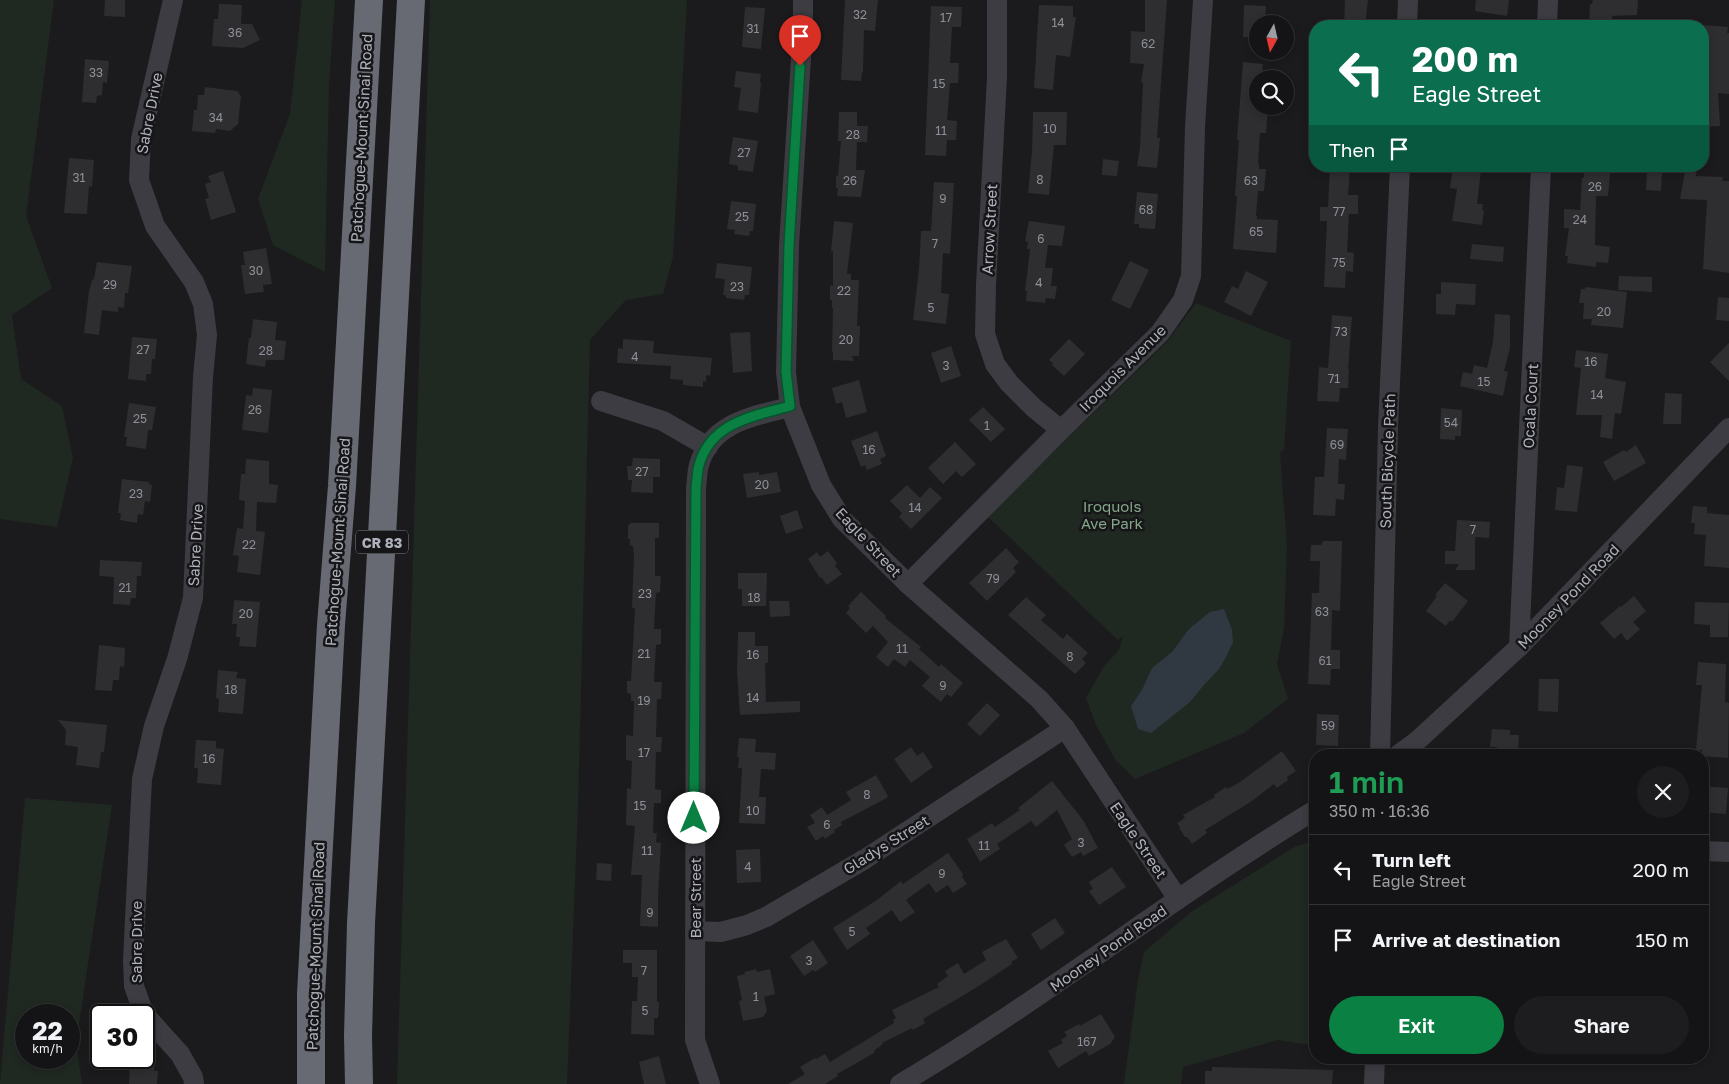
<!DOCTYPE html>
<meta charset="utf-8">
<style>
:root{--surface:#141416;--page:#1d1d1f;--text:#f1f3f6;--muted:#9d9ea1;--line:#333335;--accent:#0b8043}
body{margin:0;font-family:"Golos Text",sans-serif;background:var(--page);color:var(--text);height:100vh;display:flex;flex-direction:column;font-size:19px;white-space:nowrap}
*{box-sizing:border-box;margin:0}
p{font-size:16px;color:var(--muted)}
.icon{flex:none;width:28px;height:28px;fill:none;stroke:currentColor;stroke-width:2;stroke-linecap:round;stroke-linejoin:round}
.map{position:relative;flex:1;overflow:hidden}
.sheet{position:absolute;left:1309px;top:749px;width:400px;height:315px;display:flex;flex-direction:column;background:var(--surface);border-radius:20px;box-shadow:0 2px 8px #0003,0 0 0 1px var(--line)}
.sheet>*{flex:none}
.hud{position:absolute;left:1309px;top:20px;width:400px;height:152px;border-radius:20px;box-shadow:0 2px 8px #0003,0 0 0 1px var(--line);background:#0b6e4f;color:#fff;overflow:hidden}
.needle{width:32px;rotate:188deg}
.tools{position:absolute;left:1249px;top:15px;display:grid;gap:10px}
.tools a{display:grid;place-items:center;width:45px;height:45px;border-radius:50%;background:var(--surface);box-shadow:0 2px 8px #0003,0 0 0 1px var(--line);font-size:25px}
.speed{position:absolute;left:15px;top:1004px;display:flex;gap:10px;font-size:25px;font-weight:700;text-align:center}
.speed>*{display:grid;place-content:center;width:65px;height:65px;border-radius:50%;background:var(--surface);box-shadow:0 2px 8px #0003,0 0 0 1px var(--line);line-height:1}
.speed small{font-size:12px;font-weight:400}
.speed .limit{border:2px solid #111;border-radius:8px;background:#fff;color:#111}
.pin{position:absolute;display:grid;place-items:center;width:42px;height:42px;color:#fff;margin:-51px -21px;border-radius:50% 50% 50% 0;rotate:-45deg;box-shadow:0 0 5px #0007}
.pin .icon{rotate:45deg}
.me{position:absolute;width:55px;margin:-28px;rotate:0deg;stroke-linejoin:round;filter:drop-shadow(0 0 4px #0008)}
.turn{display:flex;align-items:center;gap:18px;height:105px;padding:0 20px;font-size:22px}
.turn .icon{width:65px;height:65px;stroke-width:2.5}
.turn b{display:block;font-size:35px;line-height:42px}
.then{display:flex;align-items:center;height:48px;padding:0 20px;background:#0003;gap:10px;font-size:19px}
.round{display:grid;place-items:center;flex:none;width:52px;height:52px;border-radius:26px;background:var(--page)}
.headline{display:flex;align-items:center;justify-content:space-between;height:85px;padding:0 20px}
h1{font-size:30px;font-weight:600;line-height:38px;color:#1e9e55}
.primary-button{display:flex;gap:10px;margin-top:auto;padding:10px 20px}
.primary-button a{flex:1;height:58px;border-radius:30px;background:var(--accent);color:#fff;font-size:20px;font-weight:600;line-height:58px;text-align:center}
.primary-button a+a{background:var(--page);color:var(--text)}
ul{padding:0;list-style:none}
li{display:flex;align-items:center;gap:15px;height:70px;padding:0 20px;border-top:1px solid var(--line)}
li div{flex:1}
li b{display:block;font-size:19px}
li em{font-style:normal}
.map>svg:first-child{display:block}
</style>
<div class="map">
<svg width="1729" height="1084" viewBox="0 0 1729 1084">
<rect width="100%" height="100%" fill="#1b1b1d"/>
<g fill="#202822" fill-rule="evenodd">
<path d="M0,0H54L26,216L52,288L12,315L21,379L62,406L73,458L57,527L0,519Z"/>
<path d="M302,0H335L329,84L325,272L273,245L258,199L290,114Z"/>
<path d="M430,0H687L673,257L663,294L626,300L590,340L578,806L567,1084H397Z"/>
<path d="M1196,303L1291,341L1284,449L1280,453L1287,547L1284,628L1277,664L1288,699L1244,733L1135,779L1116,761L1096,725L1086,698L1104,666L1119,650L1123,636L1118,640L987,516L1166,343Z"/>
<path d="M25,798L112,805L76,1043L82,1084H0ZM26,1015H69V1058H26Z"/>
<path d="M1315,841V1046L1278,1040L1183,1067L1181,1084H1123L1124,1083L1138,980L1144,952L1191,912L1296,846Z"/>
</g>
<path fill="#303942" d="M1224,609L1232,630L1233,642L1226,657L1219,669L1203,686L1190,702L1151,733L1138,729L1131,706L1142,690L1152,668L1172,652L1189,629L1210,612Z"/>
<g fill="#2e2e31">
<path d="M105,0H125V17L104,16Z"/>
<path d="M845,0H878L875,31L864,30L863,72H862L861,81L841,80Z"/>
<path d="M1145,0H1167L1157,138H1160L1157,168L1137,166L1140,147L1143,82H1141L1144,64L1130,63L1131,31L1145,32Z"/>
<path d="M1345,0H1368L1365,26H1344Z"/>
<path d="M1476,0H1509L1507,16L1475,11Z"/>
<path d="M1593,0H1638L1637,15L1612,16V24L1589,22L1590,4H1592Z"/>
<path d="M219,4L242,5L241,24H252L260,40L243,48L212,46L214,19H218Z"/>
<path d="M1039,5L1073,6V17H1076L1070,57L1056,55L1053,90L1034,88Z"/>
<path d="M1244,5L1266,6L1265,24H1258V38L1243,37Z"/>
<path d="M931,6L962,7L961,27H952L950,63H959L958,83H950L947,120L957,121L956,140H947L946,156L925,155Z"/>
<path d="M745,7L765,8L761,49L742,47Z"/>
<path d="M1702,25L1728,27L1727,33H1729V94L1718,93L1720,126L1702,127Z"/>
<path d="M85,59L109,61L107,83L103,82L102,95L97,96L96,103L82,102Z"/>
<path d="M1243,62L1263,64L1261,79H1258V106H1268L1266,133H1260L1258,164H1259V169H1266L1264,191H1258L1256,216H1257V219L1278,220L1276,253L1233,249L1237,196H1235L1239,140H1237Z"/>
<path d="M736,71L761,74L760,82L761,83L758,113L738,110L741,88L734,87Z"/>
<path d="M205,87L237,91L241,96L238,124L230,131L216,129L215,133L192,131L194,110H197L198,95H204Z"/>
<path d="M839,112H857V126H868L867,142H857L856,170H865L861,197L837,196L838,188H836V176H838L841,141H838Z"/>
<path d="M1033,112H1067L1066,145H1054L1049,195L1028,193L1032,151Z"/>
<path d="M733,137L758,141L753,172L738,170V166L729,164Z"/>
<path d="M69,158L94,160L92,187L89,186L87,214L64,213Z"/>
<path d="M1103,159L1119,161L1117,176L1102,175Z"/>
<path d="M1330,166H1350L1348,195H1358V214H1349L1347,252L1354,253L1353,272L1346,271L1345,288L1324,287L1327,221H1320V207H1328Z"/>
<path d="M1453,166L1481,170L1477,204H1483L1482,210H1484L1482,225L1452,221L1457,189L1450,188Z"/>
<path d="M1686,166H1697L1696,176L1723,177L1722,181H1729V273L1703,269L1707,200L1680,199Z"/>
<path d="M1647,170L1662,171L1661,191L1646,190Z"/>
<path d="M223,171L236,212L211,220L205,199L209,198L205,184L211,182L208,176Z"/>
<path d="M1584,171L1610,173L1608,196H1596L1595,245L1610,247L1608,263L1596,262V267L1567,263L1568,256H1565L1569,228H1564V209L1580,210L1582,178H1584Z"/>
<path d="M934,182L954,183L950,254L943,253L941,293L949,294L946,324L913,320L919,269L921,231H931Z"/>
<path d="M1137,192L1158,194L1155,229L1139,228V224H1134Z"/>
<path d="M731,201L756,204L753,231H750L749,236L734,234L735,230L727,229Z"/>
<path d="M834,221L853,223L847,274H851V280H859L857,326H860L859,356H852L854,361L833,360V352H832L833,308H832V300H830V285L833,286V251H831Z"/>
<path d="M1029,221L1065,226L1062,246L1048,245L1045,268H1053L1051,286H1057L1055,299L1046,298L1045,303L1026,301L1027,291H1025L1030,249H1027L1028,242L1025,241Z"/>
<path d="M1472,244L1504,247L1503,262L1470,259Z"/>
<path d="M266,248L272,284L263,285L264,292L245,294L241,265H245L243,252Z"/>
<path d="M1130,261L1149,270L1130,309L1111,300Z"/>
<path d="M97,262L132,266L128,293H125L124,308L118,307V312L102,310L99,335L84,333L89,291L92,280L94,279Z"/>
<path d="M717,263L752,267L749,295H745L744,300L726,298V295H723L725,279L715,278Z"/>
<path d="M1246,271L1268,282L1251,316L1224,302L1232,286L1238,289Z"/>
<path d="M1619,276L1652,277V292L1618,290Z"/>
<path d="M1441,282L1476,284L1475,305L1456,304L1455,315L1436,314V294H1441Z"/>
<path d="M1585,287L1627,292L1623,328L1591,325L1592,319H1583L1584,303H1579L1581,289H1585Z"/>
<path d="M1718,297L1729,298V321L1716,320Z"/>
<path d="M1495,314L1510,315V348L1504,371L1508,372L1503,396L1460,386L1463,372L1472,374L1474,365L1487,368L1493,342Z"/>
<path d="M1332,315L1352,317L1348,369H1349L1348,388H1340L1339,402L1317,401L1319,367L1328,368Z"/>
<path d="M253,319L277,322L275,340L286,341L284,360H266L265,367L246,364L249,338H251Z"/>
<path d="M750,332L752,371L733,373L730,333Z"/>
<path d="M132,337L157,339L155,359H152L151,374H146V381L128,379Z"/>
<path d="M623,339L654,341L653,353L712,358L710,376L706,375V382L703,381V387L683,385V380L670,379L671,366L617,363L618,348L623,349Z"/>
<path d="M1069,339L1085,354L1064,376L1052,365L1053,363L1049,360Z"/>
<path d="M1729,343V381L1710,362Z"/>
<path d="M951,346L961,376L941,383L931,353Z"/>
<path d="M1576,350L1608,354L1605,378L1626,382L1621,414L1615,413L1612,439L1600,437L1602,415H1576L1581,368L1574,367Z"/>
<path d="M859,380L867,412L846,418L842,402L836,404L832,388Z"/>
<path d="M253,388L272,390L268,433L242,430L246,395L252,396Z"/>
<path d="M1665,393L1682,394L1681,424H1663Z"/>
<path d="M129,403L156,407L152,430H148L146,449L126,446L127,437H124Z"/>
<path d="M983,407L1005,429L991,442L969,420Z"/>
<path d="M1441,408L1462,410L1461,436H1455V440L1440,439Z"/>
<path d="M1327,428L1348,429L1346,460L1339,459L1338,484H1345L1344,500L1336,499L1335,516L1313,515L1315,477H1324Z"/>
<path d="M877,431L886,456L880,459L882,464L867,470L865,465L861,467L851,441Z"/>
<path d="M955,442L976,464L962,477L956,471L943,484L928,468Z"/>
<path d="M1636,445L1646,463L1614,481L1603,462L1624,450L1626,452Z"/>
<path d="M633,458L660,459V477H653V493L631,492L632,480H628L627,466H632Z"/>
<path d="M246,459L269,461V484L278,485L276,503L257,502L256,531L265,532L260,575L237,572L239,556L233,555L237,528L243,529L245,501L239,500L241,474H245Z"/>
<path d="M1567,465L1583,467L1577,512L1555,510L1557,487L1564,488Z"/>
<path d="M759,472V475L777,472L781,492L747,498L743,474Z"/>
<path d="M122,479L149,482L150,485H152L150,502L145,501L143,515L138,514L137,523L120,520L121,513H118Z"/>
<path d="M907,485L920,498L930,487L942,498L911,529L899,517L902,513L890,501Z"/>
<path d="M1693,506L1707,507V513L1729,515V568L1704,566L1706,535L1694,534L1695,523H1691Z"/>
<path d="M797,510L803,528L786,534L780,516Z"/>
<path d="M1457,520L1490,522L1489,538L1475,537V570H1455L1459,564H1445V551H1455Z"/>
<path d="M630,523H659V538H655V576H661L660,592L656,593L654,629H661V644L656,645L654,682H662L661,699H657L656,737H662L661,752H656L655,789L661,790V803H654L653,833H657L656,842L661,843L658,898V927L640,926L642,875H631L635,826L626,825L627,788L631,789L632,761L626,760V735L633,736L634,701H631V694L627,693V681H631L635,608H632L634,556L633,546L630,545V539H628V525H630Z"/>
<path d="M1323,541H1342L1340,611L1332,610L1331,650H1340V669H1331L1330,685L1308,684L1312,593H1319L1320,561H1310L1311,545H1321Z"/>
<path d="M1006,548L1019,562L1013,568L1016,572L987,601L969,583Z"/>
<path d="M828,551L837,563L835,566L842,574L827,585L821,577L820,578L808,559L817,552L820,557Z"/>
<path d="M100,560L142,562L141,576H137L136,598H131L130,605L113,604L114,577L99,576Z"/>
<path d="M738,573H767L766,606H742V589H738Z"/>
<path d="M1445,583L1468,601L1452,622L1450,620L1446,626L1426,611L1437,596L1435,595Z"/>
<path d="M861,592L886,616L885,618L921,647L919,649L939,667L941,664L963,683L951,697L947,694L941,702L922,686L930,677L910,660L905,667L894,659L888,667L876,657L888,642L873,626L866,633L846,613L850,608L848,606Z"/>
<path d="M1634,596L1646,611L1633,622L1640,629L1627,641L1621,633L1614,639L1600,623L1620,606L1621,607Z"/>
<path d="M1026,597L1046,615L1041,620L1063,639L1067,634L1088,653L1082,659L1086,663L1075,674L1008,615Z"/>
<path d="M234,600L260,602L256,647L239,646L240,637H236L237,624H232Z"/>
<path d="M769,601H789L790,616L770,617Z"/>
<path d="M1695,602L1729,603L1728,637H1710V625L1694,624Z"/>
<path d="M738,632H755V646H768V663H765L766,702L800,701V712L740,715L737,671Z"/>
<path d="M99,645L125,648L124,667L120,666L119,680H113L112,691L95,690Z"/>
<path d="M1698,662L1726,664L1725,702L1729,703L1728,758L1702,756V750H1696L1702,685H1696Z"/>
<path d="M218,670L238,672L236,678L246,679L243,714L218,712L219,699L216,698Z"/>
<path d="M1539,679H1559L1558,712L1538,711Z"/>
<path d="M987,703L1000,715L980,736L967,724Z"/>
<path d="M1317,714L1339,715L1338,746L1316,745Z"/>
<path d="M58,720L107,725L104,752H101L99,768L76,765L78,747L65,745L66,730Z"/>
<path d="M1492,729L1510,730V735H1519L1518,755H1496L1497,747H1490Z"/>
<path d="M739,738L756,739L755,752L776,753L775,770L761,769L759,797H766L765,824L739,823L742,768H738L739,757H737Z"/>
<path d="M196,740L216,741V748L224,749L221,785L197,783L198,768H194Z"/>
<path d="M911,747L917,756L923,752L933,767L911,783L894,759Z"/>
<path d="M1282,751L1296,771L1287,777L1288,780L1277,788L1274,784L1252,801L1205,830L1207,833L1192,844L1187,837H1185L1179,828L1180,827L1177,823L1185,818L1183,815L1215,797L1214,795L1226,787L1227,789L1240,782Z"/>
<path d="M876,775L888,796L887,797V798L841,822L842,825L834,830L835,832L825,839L823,836L816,841L807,827L815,823L810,815L822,807L827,815L851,800L846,792Z"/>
<path d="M1052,781L1083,820L1098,848L1083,856L1081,852L1072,857L1064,845L1072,839L1057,810L1036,827L1031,821L997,844L1000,849L980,862L967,839L992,823L995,827L1020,810L1018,808Z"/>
<path d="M1702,786L1728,788L1726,814L1702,812Z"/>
<path d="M760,849L761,882L737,883L736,850Z"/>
<path d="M948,853L963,874L962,877L967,884L953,893L948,885L936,893L929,883L906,900L915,912L900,922L892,910L866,928L870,934L847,950L833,928L877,900L901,881L903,884Z"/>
<path d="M597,863L612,864L611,881L596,880Z"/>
<path d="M1112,867L1126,887L1099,905L1089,891L1093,889L1089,882Z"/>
<path d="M1055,918L1065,933L1041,950L1031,934Z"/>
<path d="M1006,939L1018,958L1011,962L1012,964L974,989L923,1019L925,1023L913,1030L912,1028L882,1043L883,1044L875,1050L874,1053L837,1074L838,1076L825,1084H788L805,1074L800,1067L815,1058L816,1059L825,1054L830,1062L894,1023L893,1020L896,1018L892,1010L939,987L937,984L948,976L945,971L958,963L964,974L986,960L982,952Z"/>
<path d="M813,940L828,963L815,972L813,970L804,976L790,956Z"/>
<path d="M623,950H657V1002H659L658,1018H654V1035L631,1034L632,1001H637L638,977H632V963H623Z"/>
<path d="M756,969L757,972L770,969L775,994L764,997L767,1011L763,1017L743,1021L739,1001L742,1000L737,976L745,974L744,972Z"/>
<path d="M1101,1014L1115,1037L1110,1044L1089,1056L1086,1051L1058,1068L1048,1051L1063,1043L1061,1040L1067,1036L1064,1032L1079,1024L1080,1026Z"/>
<path d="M659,1056L666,1084H644L639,1062Z"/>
<path d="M130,1058L155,1060L154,1071H158L157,1084H129Z"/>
<path d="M1212,1067L1333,1070L1332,1084H1205V1071H1212Z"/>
</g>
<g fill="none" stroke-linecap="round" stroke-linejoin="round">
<g stroke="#3c3c42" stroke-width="20">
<path d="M173,0L141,139L139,180L155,226L194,282L203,304L207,335L203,377L193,598L177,659L154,726L142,779L133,960L134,986L144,1014L180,1054L193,1077L194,1084"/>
<path d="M803,0V27L789,245L786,372L790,407L821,485L842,519L908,584L1039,699L1065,728L1178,899"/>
<path d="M997,0V77L986,285L985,334L995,364L1009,383L1034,408L1061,430"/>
<path d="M1407,26L1408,0"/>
<path d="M1547,26L1548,0"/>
<path d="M601,401L663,421L708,447"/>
<path d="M908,584L1061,430L1160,333L1183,300L1191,276L1195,127L1203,0"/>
<path d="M1519,647L1541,166"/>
<path d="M1380,755L1388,427L1400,166"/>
<path d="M1398,755L1417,741L1519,647L1729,428"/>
<path d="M1702,851L1729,852"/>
<path d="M695,931L721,932L747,925L766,917L865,859L1065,728"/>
<path d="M710,1084L695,1040L696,488C697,481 697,472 699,465C711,422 754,416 790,407"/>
<path d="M900,1084C1043,1000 1173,896 1315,810"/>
<path d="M1374,1084L1375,1058"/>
</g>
<g stroke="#686a73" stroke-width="28">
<path d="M311,1084V994L317,882L331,625L342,486L369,0"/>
<path d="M359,1084L358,1036L361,923L411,0"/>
</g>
</g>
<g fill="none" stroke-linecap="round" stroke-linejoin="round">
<g stroke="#07532c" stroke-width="12">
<path id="route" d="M694,818L696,488C697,481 697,472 699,465C711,422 754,416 790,406L786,372L789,245L800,66"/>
</g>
<use href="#route" stroke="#0b8043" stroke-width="9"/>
</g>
<g text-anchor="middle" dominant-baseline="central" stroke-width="5" stroke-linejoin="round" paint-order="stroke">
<g font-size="12" fill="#8d9098">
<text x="860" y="14">32</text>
<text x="946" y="17">17</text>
<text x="1058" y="22">14</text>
<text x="753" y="28">31</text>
<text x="235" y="32">36</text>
<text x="1148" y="43">62</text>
<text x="96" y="72">33</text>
<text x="939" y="83">15</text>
<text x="216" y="117">34</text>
<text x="1050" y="128">10</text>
<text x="941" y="130">11</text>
<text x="853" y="134">28</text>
<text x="744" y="152">27</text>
<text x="79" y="177">31</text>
<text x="1040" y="179">8</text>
<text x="850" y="180">26</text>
<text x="1251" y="180">63</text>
<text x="1595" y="186">26</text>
<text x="943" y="198">9</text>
<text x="1146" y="209">68</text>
<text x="1339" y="211">77</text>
<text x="742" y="216">25</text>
<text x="1580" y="219">24</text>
<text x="1256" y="231">65</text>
<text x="1041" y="238">6</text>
<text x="935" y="243">7</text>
<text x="1339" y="262">75</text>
<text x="256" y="270">30</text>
<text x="1039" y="282">4</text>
<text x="110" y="284">29</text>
<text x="737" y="286">23</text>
<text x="844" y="290">22</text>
<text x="931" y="307">5</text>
<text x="1604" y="311">20</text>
<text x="1341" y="331">73</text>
<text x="846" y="339">20</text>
<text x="143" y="349">27</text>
<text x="266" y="350">28</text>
<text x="635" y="356">4</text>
<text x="1591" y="361">16</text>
<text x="946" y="365">3</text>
<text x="1334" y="378">71</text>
<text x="1484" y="381">15</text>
<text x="1597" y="394">14</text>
<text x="255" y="409">26</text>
<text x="140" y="418">25</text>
<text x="1451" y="422">54</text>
<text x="987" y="425">1</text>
<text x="1337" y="444">69</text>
<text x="869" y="449">16</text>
<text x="642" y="471">27</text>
<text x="762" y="484">20</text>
<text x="136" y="493">23</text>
<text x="915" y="507">14</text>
<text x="1473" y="529">7</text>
<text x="249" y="544">22</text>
<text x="993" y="578">79</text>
<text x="125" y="587">21</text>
<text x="645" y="593">23</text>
<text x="754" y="597">18</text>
<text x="1322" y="611">63</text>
<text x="246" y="613">20</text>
<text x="902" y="648">11</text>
<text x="644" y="653">21</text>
<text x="753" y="654">16</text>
<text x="1070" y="656">8</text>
<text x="1325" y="660">61</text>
<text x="943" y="685">9</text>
<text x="231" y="689">18</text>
<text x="753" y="697">14</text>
<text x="644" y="700">19</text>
<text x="1328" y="725">59</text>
<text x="644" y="752">17</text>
<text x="209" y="758">16</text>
<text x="867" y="794">8</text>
<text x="640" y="805">15</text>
<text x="753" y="810">10</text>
<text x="827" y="824">6</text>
<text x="1081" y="842">3</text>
<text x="984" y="845">11</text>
<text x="647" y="850">11</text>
<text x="748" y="866">4</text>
<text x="942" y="873">9</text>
<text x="650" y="912">9</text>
<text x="852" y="931">5</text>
<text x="809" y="960">3</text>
<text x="644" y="970">7</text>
<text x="756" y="996">1</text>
<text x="645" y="1010">5</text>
<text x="1087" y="1041">167</text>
</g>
<rect fill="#161618" stroke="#80828b" stroke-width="1" x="356" y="530.5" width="52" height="23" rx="4"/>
<g font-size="14" font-weight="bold" fill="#aeb1bc">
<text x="382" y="542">CR 83</text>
</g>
<g font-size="15" fill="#aeb1bc" stroke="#161618">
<text transform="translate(149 113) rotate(-79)">Sabre Drive</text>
<text transform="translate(361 138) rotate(-87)">Patchogue-Mount Sinai Road</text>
<text transform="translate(989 229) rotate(-87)">Arrow Street</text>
<text transform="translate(1122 368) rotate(-45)">Iroquois Avenue</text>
<text transform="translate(1530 406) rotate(-87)">Ocala Court</text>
<text transform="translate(1387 461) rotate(-88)">South Bicycle Path</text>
<text transform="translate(337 542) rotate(-86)">Patchogue-Mount Sinai Road</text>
<text transform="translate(869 542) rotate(47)">Eagle Street</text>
<text transform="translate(195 545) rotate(-87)">Sabre Drive</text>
<text transform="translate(1568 596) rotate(-46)">Mooney Pond Road</text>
<text transform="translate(1139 840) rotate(56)">Eagle Street</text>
<text transform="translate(886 844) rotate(-32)">Gladys Street</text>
<text transform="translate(695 898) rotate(-90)">Bear Street</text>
<text transform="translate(136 942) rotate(-90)">Sabre Drive</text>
<text transform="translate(315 946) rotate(-88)">Patchogue-Mount Sinai Road</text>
<text transform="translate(1108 948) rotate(-35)">Mooney Pond Road</text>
</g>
<g font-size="15" fill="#85a789" stroke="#161618">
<text x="1112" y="506">Iroquois<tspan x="1112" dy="17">Ave Park</tspan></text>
</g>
</g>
</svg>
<div class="tools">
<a><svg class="needle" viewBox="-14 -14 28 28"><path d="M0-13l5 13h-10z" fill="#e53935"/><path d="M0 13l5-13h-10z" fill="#9d9ea1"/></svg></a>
<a><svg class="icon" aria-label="search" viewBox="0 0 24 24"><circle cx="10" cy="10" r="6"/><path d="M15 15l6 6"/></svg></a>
</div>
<div class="speed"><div>22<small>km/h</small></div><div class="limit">30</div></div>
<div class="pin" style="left:800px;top:66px;background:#d93025"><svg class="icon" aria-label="arrive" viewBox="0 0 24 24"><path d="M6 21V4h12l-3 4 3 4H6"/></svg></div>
<svg class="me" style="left:694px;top:818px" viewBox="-20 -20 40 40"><circle r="19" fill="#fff"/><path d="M0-13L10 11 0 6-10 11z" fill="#0b8043"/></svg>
<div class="hud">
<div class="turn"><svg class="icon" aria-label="left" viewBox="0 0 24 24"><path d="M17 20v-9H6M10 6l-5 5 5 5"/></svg><div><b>200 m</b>Eagle Street</div></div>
<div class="then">Then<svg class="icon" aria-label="arrive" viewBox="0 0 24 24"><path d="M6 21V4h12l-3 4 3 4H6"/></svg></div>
</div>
<section class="sheet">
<div class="headline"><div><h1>1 min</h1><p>350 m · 16:36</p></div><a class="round"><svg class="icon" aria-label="close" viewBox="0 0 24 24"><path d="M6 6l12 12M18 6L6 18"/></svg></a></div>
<ul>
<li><svg class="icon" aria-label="left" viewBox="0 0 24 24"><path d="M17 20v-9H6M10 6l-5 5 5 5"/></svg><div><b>Turn left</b><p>Eagle Street</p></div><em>200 m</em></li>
<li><svg class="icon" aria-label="arrive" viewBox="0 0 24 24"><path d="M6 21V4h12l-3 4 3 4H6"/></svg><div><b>Arrive at destination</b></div><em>150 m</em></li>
</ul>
<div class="primary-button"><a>Exit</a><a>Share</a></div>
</section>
</div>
